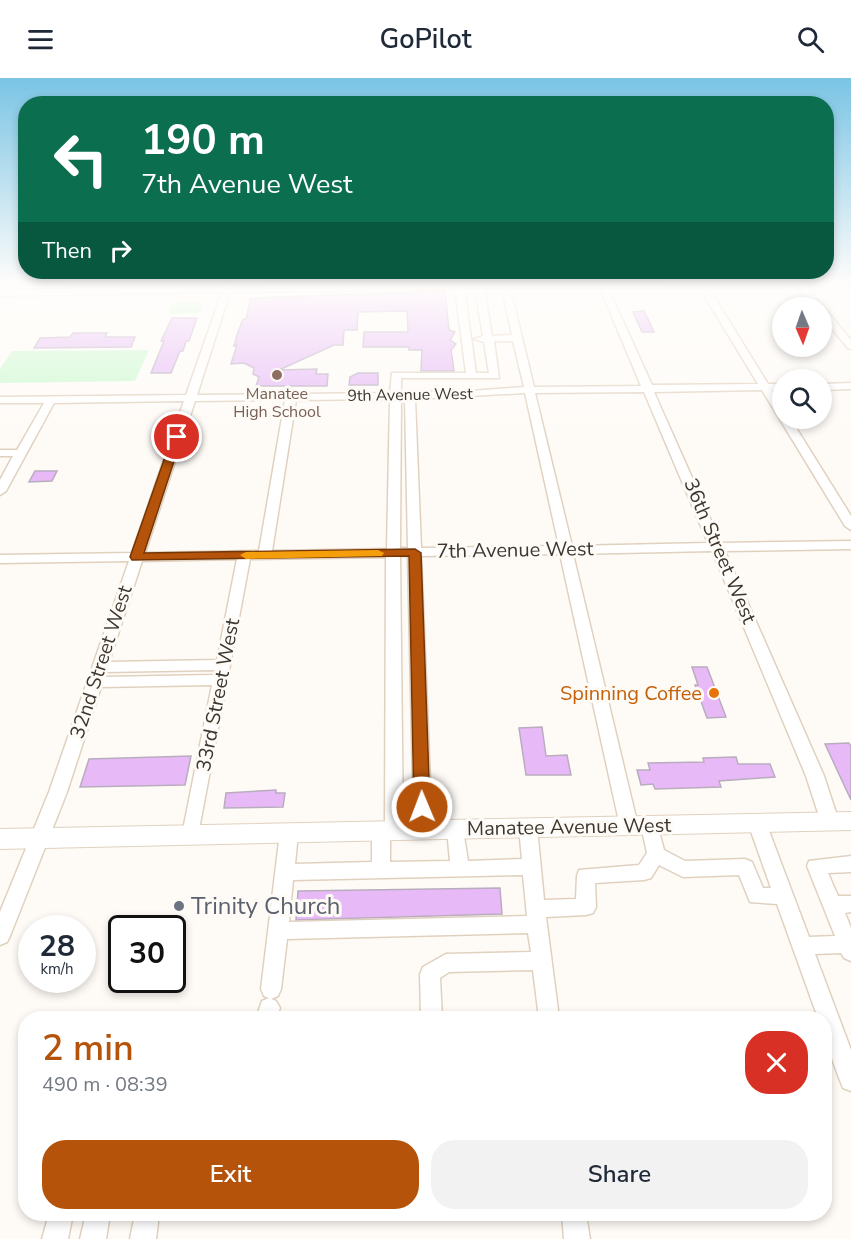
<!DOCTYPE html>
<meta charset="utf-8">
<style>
:root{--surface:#fff;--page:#f2f2f3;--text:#1f2937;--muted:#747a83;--accent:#b45309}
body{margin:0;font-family:"Nunito Sans",sans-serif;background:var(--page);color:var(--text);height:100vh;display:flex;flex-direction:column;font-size:22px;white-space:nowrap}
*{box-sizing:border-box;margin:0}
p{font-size:20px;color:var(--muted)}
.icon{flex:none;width:33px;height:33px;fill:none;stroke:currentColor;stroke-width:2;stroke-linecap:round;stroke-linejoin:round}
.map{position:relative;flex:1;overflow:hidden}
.details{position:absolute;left:18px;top:933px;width:814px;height:210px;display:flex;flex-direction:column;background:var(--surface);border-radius:24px;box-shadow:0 3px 9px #0003}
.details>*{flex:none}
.guide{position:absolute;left:18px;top:18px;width:816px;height:183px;border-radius:24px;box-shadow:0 3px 9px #0003;background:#0b6e4f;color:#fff;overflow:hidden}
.needle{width:39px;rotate:178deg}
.buttons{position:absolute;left:772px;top:219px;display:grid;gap:12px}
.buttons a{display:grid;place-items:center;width:60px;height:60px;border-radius:50%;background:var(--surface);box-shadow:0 3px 9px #0003;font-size:30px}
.speed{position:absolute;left:18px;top:837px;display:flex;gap:12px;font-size:30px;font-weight:700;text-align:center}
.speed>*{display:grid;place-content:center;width:78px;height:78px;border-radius:50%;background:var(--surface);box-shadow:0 3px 9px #0003;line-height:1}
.speed small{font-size:15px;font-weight:400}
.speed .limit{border:3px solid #111;border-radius:9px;background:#fff;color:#111}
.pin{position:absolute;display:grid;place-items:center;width:51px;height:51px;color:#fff;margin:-26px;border:3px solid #fff;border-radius:50%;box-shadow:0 2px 6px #0007}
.me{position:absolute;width:66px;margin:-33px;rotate:359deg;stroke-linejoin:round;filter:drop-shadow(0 0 4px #0008)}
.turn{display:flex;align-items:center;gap:21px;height:126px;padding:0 24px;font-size:27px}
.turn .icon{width:78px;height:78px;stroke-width:2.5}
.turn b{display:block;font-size:42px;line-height:51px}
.then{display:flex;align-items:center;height:57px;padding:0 24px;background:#0003;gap:12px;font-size:22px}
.round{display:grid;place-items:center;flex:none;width:63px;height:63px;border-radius:24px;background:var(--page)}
.head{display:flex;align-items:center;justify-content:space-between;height:102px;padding:0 24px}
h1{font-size:36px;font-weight:600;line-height:45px;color:var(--accent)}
.button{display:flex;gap:12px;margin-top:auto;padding:12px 24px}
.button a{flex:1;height:69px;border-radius:24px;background:var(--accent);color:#fff;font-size:24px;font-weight:600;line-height:69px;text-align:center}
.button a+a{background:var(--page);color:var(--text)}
header{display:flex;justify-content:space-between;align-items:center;height:78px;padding:0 24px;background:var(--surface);font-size:27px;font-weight:600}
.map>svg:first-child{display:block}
</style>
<header><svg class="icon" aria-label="menu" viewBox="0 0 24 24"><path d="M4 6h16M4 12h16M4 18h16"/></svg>GoPilot<svg class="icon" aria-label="search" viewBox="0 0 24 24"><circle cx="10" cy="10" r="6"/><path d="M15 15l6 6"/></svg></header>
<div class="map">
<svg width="851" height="1161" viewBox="0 0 851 1161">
<rect width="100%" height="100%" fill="#fefbf7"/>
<g fill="#cbf9cf">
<path d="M173,224H204L199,235L168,236Z"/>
<path d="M149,272L135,303L0,305V291L12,273Z"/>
</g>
<g fill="#e7baf7" stroke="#b9acbe" stroke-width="1.5">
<path d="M445,213L449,252L455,254L450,262L456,266L451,272L454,293H421L422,272H409V269H363L364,254H408L407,233L358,234L357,252H344L343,267H334L279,292L317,291L316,296H328L327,308H256L259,299L253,296L254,290L244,285L231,286L237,267L234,268L237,257L243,241H246L251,220Z"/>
<path d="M644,233L648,241L654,254H642L633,234Z"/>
<path d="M172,240H197L189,263H186L183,273H180L171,295H151L164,263H161Z"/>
<path d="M73,255H107L105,259H135L131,269L34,270L40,260L70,259Z"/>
<path d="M358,295H378V307H349L350,299Z"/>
<path d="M35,393H57L52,403L29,404Z"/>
<path d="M692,589H707L726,639L707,640L695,607H698Z"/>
<path d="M542,649L546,678L567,677L571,697H526L519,650Z"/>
<path d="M849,665L851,669V722L825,666Z"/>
<path d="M191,678L185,707L80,709L89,681Z"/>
<path d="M736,679L738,686H770L775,699L719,703L721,709L655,711L653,706L641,707L637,692H650L648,685L704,684L703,680Z"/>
<path d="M276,712V715H285L283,729L224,730L226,715Z"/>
<path d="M500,810L502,836L296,842L298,813Z"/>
</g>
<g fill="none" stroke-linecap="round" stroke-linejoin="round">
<g stroke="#e0d1bf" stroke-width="3">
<g id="minor">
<path d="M225,205H233L232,209L437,205H851V209H807L851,262V271L848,270L822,239V230H814L798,209H708L768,306H783V312H772L783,330V340H790L851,438V452L845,448L762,312L654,314L721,465L851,463V471L725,473L824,698L839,744L836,749L830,751L824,749L821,744L806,698L712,473L573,476L638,748L635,753L629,755L623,753L620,748L560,476L421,478L432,752L429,757L423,759L417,757L414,752L408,478H400L403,753L400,758L390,759V784L450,783L447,751L450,746L456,744L462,746L468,783L522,781L519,750L522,745L528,743L534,745L537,750L544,822L576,821L577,798L579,792L639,787L647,775L641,747L644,742L650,740L656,742L664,772L685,783L745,781L752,784L763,810H771L748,745L751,740L757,738L763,740L766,745L809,859L835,858L807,788L809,783L851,778V794L828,795L838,818H851V834L845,835L851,850V883L844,880L841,875L815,876L851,972V1013L843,1010C834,987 825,965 825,940H818L777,826L750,824L739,797L683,799L659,787L651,800L644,802L595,805L596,829L593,835L586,837L546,839L559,940H539L533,892L449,894L440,900L442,940H421L420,896L423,889L446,876L531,874L528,855L287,861L281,911L278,918L271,921L264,918L261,911L280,755L283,750L289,748L295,750L298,755L295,786L372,784V753L375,748L385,747L386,479L250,481L197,762L191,764L185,762L182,757L212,607L101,609L67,714L10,858L7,864L0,867V834L49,714L129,483L0,485V477L132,475L184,323L54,325L6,413L0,417V402L13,378H0V372H17L44,325H0V319L186,317L222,214L0,218V212L223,209ZM699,209L758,306L652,307L608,210ZM464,210H475L483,258L474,261L484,264L489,295H476ZM484,210H502L512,257L492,258ZM510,210H600L641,308L534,309ZM455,211L466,295H392L390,315L197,317L230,214ZM494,263H513L524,309L458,314H401V300H499ZM644,314L708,465L572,468L535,315ZM525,315L559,468L421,470L415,321ZM390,321L387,471L272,473L296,322ZM401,321H405L408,470H400ZM285,322L259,473L145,475L195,323ZM237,481L217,582L109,584L142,483ZM215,592L214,597L104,599L106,594ZM523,797L527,838L289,844L293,802Z"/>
<path d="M851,305V311L822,312V306Z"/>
<path d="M269,920L276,923L280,930L276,940H256L262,923Z"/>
<path d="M49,1136H73L68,1161H42Z"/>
<path d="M86,1136H110L106,1161H80Z"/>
<path d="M135,1136H159L156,1161H130Z"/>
<path d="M562,1136H586L590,1161H564Z"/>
</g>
</g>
<g stroke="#e0d1bf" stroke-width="2">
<path id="major" d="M851,734V752L0,771V751Z"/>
</g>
<use href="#minor" fill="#fff" fill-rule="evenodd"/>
<use href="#major" fill="#fff" fill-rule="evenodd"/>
</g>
<linearGradient id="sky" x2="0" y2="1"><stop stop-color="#7ac4e4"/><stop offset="0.56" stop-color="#fffdfb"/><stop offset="1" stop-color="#fffdfb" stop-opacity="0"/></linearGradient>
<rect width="851" height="368" fill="url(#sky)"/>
<path fill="#b45309" stroke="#753606" stroke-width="1.5" d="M177,356L182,359L144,475L415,471L421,475L430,729L427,733L422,735L416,733L414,729L409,478L132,482L130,479L172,359Z"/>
<path fill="#f59e0b" d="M378,472L384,475L382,478L246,481L240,477L246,474Z"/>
<circle fill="#8d6e63" stroke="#fefbf7" stroke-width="2" cx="277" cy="297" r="6"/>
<circle fill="#e8710a" stroke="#fefbf7" stroke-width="2" cx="714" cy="615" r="6"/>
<circle fill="#6b7280" stroke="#fefbf7" stroke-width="2" cx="179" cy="828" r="6"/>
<g text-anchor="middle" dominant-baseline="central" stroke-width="6" stroke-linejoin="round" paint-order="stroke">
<g font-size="16" fill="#785e54" stroke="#fefbf7">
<text x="277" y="316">Manatee<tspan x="277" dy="18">High School</tspan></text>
</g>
<g font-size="16" fill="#3c362f" stroke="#fefbf7">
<text transform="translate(410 317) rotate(-1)">9th Avenue West</text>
</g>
<g font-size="20" fill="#3c362f" stroke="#fefbf7">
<text transform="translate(515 472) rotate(-1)">7th Avenue West</text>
<text transform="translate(720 473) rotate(67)">36th Street West</text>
<text transform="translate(101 584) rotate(-72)">32nd Street West</text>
<text transform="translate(218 617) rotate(-79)">33rd Street West</text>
<text transform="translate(569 749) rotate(-1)">Manatee Avenue West</text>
</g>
<g font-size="20" fill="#c56008" stroke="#fefbf7" text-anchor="end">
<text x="702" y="615">Spinning Coffee</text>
</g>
<g font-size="24" fill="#5b616d" stroke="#fefbf7" text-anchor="start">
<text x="191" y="828">Trinity Church</text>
</g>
</g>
</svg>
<div class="buttons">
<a><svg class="needle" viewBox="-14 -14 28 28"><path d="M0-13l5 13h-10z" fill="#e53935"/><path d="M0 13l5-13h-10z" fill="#747a83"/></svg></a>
<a><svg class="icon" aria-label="search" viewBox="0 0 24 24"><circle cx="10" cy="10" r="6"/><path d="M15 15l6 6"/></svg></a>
</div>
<div class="speed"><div>28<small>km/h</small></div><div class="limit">30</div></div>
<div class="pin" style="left:177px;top:359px;background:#d93025"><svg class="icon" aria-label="arrive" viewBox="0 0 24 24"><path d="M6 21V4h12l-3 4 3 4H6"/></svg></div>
<svg class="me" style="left:422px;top:729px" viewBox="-20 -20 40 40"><circle r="17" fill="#b45309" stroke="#fff" stroke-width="3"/><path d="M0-11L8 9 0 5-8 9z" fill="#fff"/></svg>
<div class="guide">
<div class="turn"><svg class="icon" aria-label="left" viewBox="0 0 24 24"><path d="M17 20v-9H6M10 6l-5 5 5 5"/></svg><div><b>190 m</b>7th Avenue West</div></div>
<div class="then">Then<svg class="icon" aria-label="right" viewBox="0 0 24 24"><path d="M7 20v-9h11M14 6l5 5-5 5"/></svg></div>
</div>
<section class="details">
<div class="head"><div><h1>2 min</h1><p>490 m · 08:39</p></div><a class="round" style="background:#d93025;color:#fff"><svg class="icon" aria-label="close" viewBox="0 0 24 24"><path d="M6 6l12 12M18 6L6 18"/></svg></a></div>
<div class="button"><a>Exit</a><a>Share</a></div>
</section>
</div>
